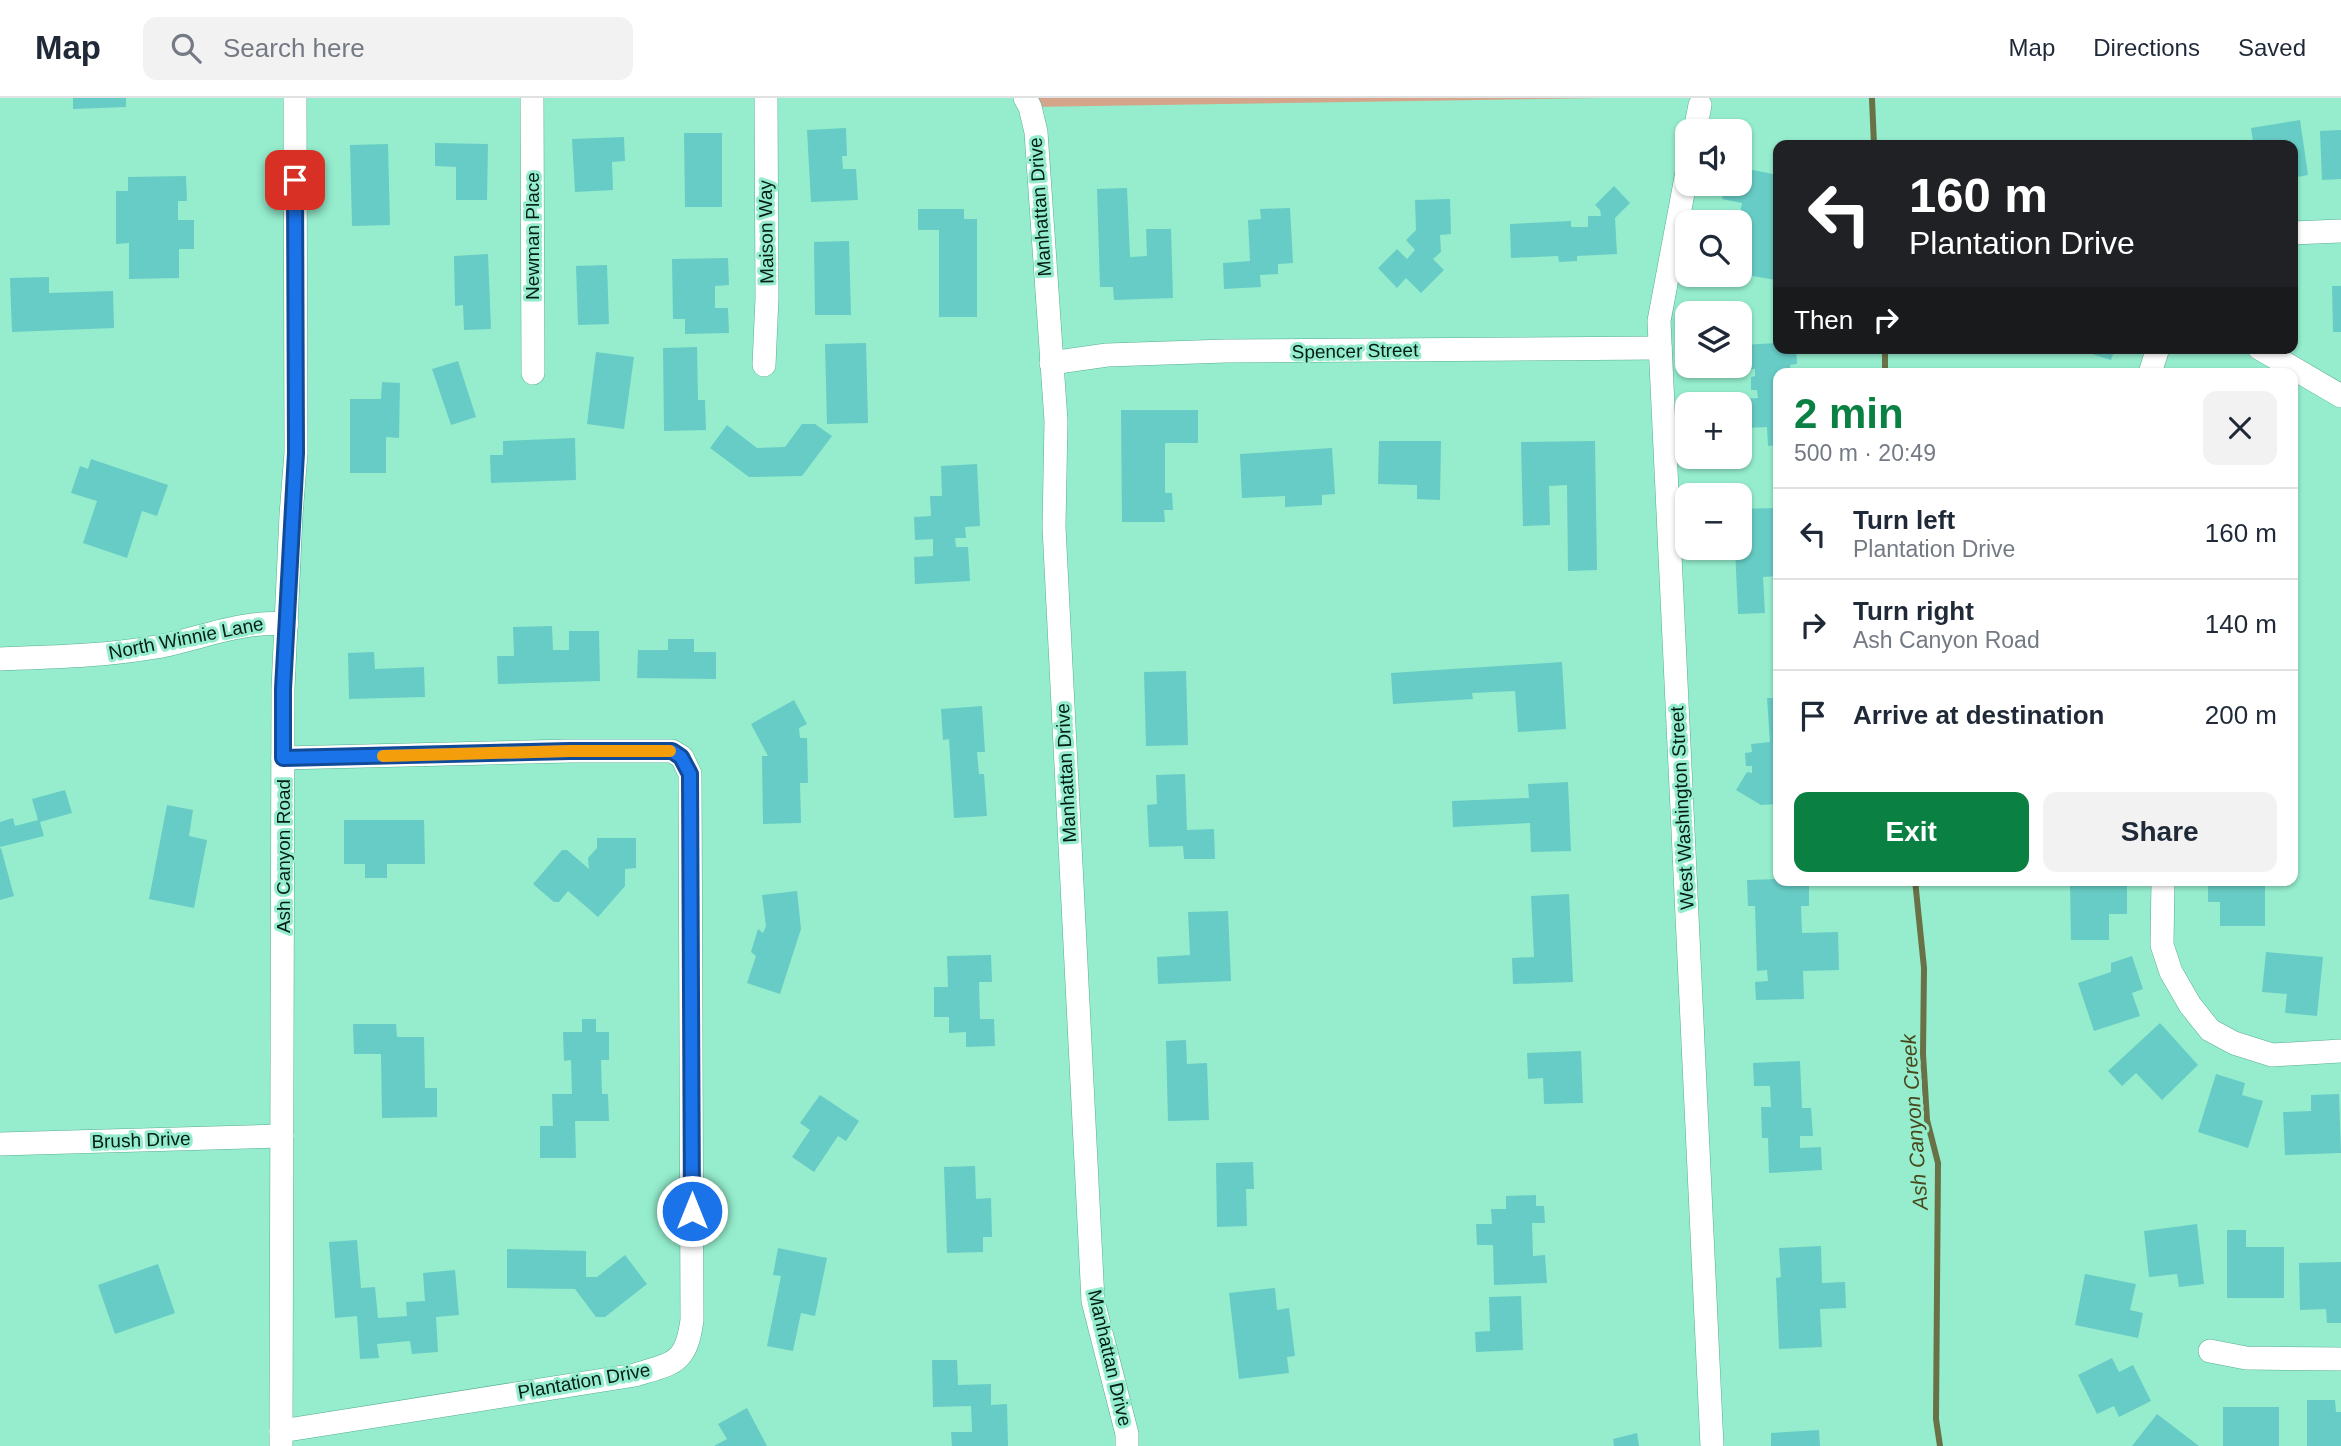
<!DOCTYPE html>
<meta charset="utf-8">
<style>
:root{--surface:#fff;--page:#f2f2f3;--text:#1f2937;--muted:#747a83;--line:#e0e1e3;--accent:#0b8043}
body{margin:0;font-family:Helvetica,sans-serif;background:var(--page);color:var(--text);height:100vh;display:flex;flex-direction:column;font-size:26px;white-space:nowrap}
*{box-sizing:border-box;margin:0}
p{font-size:23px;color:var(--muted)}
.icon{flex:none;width:38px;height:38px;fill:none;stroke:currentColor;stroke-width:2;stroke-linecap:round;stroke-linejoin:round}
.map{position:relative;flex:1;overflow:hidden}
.drawer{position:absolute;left:1773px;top:270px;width:525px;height:518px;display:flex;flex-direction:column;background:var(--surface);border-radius:14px;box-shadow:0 2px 5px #0004}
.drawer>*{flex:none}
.hud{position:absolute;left:1773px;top:42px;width:525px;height:214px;border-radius:14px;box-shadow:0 2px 5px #0004;background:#202124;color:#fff;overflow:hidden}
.controls{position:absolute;left:1675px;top:21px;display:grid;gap:14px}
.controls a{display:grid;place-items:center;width:77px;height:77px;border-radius:14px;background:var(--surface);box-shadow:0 2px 5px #0004;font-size:35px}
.pin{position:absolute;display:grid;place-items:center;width:60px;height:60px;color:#fff;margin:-30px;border-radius:14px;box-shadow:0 4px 10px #0006}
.me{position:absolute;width:77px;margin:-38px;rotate:0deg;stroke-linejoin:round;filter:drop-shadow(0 0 5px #0008)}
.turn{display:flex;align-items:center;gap:24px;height:147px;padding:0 21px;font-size:32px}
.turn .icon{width:91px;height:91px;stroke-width:2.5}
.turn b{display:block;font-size:49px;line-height:60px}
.then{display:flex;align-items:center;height:66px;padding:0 21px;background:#0003;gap:14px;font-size:26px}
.round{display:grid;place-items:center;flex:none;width:74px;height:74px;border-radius:14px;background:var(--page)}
.summary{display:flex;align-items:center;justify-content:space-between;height:119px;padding:0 21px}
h1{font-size:42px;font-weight:600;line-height:52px;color:var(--accent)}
.action{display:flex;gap:14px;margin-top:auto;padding:14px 21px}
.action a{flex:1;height:80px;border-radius:14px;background:var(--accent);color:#fff;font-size:28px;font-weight:600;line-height:80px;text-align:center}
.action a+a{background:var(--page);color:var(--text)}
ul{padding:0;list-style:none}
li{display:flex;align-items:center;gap:21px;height:91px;padding:0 21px;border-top:2px solid var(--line)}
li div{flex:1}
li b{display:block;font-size:26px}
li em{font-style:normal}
header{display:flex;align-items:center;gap:42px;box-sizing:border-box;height:98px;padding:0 35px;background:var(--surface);border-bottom:2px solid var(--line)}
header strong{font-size:33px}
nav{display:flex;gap:38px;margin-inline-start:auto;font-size:24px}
.search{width:490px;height:63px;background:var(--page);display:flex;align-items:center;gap:18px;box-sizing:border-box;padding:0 24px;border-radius:14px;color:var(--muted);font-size:26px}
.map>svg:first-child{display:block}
</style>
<header>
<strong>Map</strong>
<div class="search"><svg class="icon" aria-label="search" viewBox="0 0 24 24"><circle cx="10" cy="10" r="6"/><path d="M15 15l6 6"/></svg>Search here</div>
<nav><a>Map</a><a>Directions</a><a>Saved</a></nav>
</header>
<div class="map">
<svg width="2341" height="1348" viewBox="0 0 2341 1348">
<rect width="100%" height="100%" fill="#95edce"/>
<path fill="#d4a58b" d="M1022,0H1600L1030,9Z"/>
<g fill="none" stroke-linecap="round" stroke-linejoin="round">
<g stroke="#687246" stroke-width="6">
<path d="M1872,1L1874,47"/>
<path d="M1885,275V250"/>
<path d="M1915,782L1924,870L1923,956L1927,1022L1938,1065L1936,1321L1940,1348"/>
</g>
</g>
<g fill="#67ccc5">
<path d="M73,0H126V9L73,11Z"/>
<path d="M2300,22L2308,77L2292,80V47H2245L2244,45L2253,43L2251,30Z"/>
<path d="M846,30L847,58H842L843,71H856L858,102L811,104L807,32Z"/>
<path d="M2341,32V81L2322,82L2320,33Z"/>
<path d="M684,35H722V109H685Z"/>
<path d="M624,39L625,63L612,64L613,92L575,94L572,41Z"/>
<path d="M435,45L488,46L487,102H456V69L435,68Z"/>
<path d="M388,46L390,127L352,128L350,47Z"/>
<path d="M1776,63H1778V171L1776,182L1740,176L1738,124L1742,105L1722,101L1725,86H1740L1743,70L1773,76Z"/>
<path d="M186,78L187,103H178V122H194V151H179V180L129,181V145L116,146V93H128V79Z"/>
<path d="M1614,88L1630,105L1615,120L1617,156L1577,158V163L1559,164L1558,158L1511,160L1510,126L1571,123V129H1588V118H1601L1600,112L1595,107Z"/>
<path d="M1127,90L1130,159L1147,158L1146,131H1171L1173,200L1114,202L1113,189H1100L1097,91Z"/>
<path d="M1450,101L1451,136L1440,137L1441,154L1433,161L1444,172L1421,195L1406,180L1397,190L1378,170L1397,151L1407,161L1415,152L1406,142L1416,132L1415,102Z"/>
<path d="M1290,110L1293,165L1278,166V176L1260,177L1261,189L1224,191L1223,165L1250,163L1248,122L1261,121L1260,111Z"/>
<path d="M918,111H964V121H977V219H939V132H918Z"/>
<path d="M849,143L851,217H815L814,144Z"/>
<path d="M488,156L491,231L464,232L463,207L455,208L454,158Z"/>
<path d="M728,160L729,187L715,188V210H728L729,235L685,236V221H673L672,161Z"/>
<path d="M607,167L609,226L578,227L576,168Z"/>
<path d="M49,179V195L113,193L114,230L12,234L10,180Z"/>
<path d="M2332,188H2341V234H2333Z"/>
<path d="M866,245L868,325L827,326L825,246Z"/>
<path d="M1778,245V250H1796L1797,266L1790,267L1791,275H1778V347L1768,348L1767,329L1747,330L1745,301L1758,300L1757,292H1751V279L1755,278V271L1730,272V268H1740V247Z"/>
<path d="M697,249L698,302H705L706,332L664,333L663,250Z"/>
<path d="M2073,250H2115L2111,262Z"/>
<path d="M596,254L634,259L624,331L587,326Z"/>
<path d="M458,263L476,319L451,327L432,271Z"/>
<path d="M382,284L400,285L399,340L386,339V375H350V301H381Z"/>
<path d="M1121,312H1198V345H1165V395H1172L1173,412H1164L1165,424H1122Z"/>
<path d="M802,326H815L832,338L802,378L749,379L710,350L727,327L757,350L785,349Z"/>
<path d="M575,340L576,382L491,385L490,357H503V343Z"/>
<path d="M1379,343H1441L1440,402L1417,401V387L1378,386Z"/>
<path d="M1595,343L1597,472L1568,473L1567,387L1549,388L1550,427L1523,428L1521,344Z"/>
<path d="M1332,350L1335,396L1322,397V407L1285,409V398L1242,400L1240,356Z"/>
<path d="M91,361L168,387L157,418L142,413L127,460L83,445L97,403L71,395L80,368L88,371Z"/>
<path d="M977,366L980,428L965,429L966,440H955L956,449H968L970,483L915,486L914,459L933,458V441L915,442L914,419L931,418L930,398H942L941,368Z"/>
<path d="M1776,410L1778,478L1763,479L1765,515L1738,516L1735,450H1740V411Z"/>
<path d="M552,528L553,552H569V533H599L600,583L498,586L497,558H514L513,529Z"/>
<path d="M668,541H694V554H716V581L637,580L638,552H668Z"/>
<path d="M374,554L375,571L424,569L425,599L349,601L348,555Z"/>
<path d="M1562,564L1566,631L1518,634L1515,593L1472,595L1473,601L1393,606L1391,575Z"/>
<path d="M1186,573L1188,647L1146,648L1144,574Z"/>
<path d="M1767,600H1778V706L1761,707L1736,692L1747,674L1752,675V668H1746L1745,655L1752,654L1751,646L1770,644Z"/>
<path d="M794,602L807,626L799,630L800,640H807L808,685H800L801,725L763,726L762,658H768L751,626Z"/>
<path d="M982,608L985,654H977L979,676H984L987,718L954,720L949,641L943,642L941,611Z"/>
<path d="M1185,676L1187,732L1214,731L1215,761H1184L1183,748L1149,749L1147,707L1157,706L1156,677Z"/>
<path d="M1568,684L1571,753L1531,754L1530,725L1453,729L1452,703L1529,700L1528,686Z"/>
<path d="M65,692L72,715L40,724L44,738L0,749V724L13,720L15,728L38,722L32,701Z"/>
<path d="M167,707L193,712L189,738L207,742L194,810L149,801Z"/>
<path d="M344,722H424L425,766H387V780H365V766H344Z"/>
<path d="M597,740H636V770L625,771V788L598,819L568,793L559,804H554L533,786L562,752H567L589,771L588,760L597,750Z"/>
<path d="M1,750L14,798L0,802V751Z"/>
<path d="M1778,781L1809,782V808H1801L1802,835L1838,834L1839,872L1803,873L1804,901L1756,902L1755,884L1768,883L1767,872L1757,873L1755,808H1748L1747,782Z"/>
<path d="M2208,782H2265V828H2220V804H2208Z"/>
<path d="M2070,787H2127V816H2109V842H2071Z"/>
<path d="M797,793L801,831L780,896L747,885L756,858L751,854L758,831L763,835L766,828L762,797Z"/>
<path d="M1569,796L1573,884L1513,886L1512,860L1534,859L1531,798Z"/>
<path d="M1228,813L1231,883L1158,886L1157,859L1190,857L1188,814Z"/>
<path d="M2266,854L2323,859L2317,918L2285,915L2287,896L2262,894Z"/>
<path d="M991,857L992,884H979L980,921H994L995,948L966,949V934L949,935V919H934V889H948L947,858Z"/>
<path d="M2132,858L2143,891L2132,895L2140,918L2094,933L2078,885L2111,874V865Z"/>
<path d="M582,921H596V934H609V962H601L602,996H608L609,1023H575L576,1060H540V1028H553L552,996H572L571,962L564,963L563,934H582Z"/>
<path d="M2160,925L2198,967L2162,1002L2136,975L2122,988L2108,973Z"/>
<path d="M353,926H396L397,939H424L425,990H437V1019L382,1020L381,956H354Z"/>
<path d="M1186,942L1187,966L1207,965L1209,1022L1168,1023L1166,943Z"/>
<path d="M1581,953L1583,1005L1544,1006L1543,980L1528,981L1527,955Z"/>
<path d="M1800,963L1802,1010H1811L1813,1038H1800V1050L1821,1049L1822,1072L1769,1075L1768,1040H1762L1761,1009H1771L1770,988H1754L1753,965Z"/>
<path d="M2216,976L2245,985L2242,997L2263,1003L2248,1050L2198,1034Z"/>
<path d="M2339,996L2341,1055L2285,1057L2283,1014L2311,1013V997Z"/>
<path d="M820,997L859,1023L846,1043L838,1038L814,1074L792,1059L810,1032L800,1025Z"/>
<path d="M1253,1064L1254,1091H1246L1247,1128L1217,1129L1216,1065Z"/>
<path d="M975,1068L976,1101L991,1100L992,1139H983V1154L947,1155L944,1069Z"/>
<path d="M1536,1097V1108H1544L1545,1125H1532L1533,1158L1545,1157L1547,1185L1494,1187L1493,1147H1477L1476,1126H1492L1491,1111H1506V1098Z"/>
<path d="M2197,1126L2204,1186L2179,1189L2177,1176L2149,1179L2144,1133Z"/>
<path d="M2227,1132H2246V1149H2284V1200H2227Z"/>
<path d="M357,1142L361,1190L375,1189L378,1220L407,1218L406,1204L425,1203L423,1175L455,1172L459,1217L436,1219L438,1254L412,1256L410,1243L377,1246L379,1260L360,1261L357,1218L335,1220L329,1144Z"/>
<path d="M1821,1148L1822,1185L1845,1184L1846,1210L1820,1211L1822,1249L1779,1251L1776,1180L1781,1179L1779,1150Z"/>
<path d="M778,1150L827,1160L815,1218L801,1215L793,1253L767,1248L781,1178L773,1177Z"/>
<path d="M507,1151L586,1153V1179H597L625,1157L647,1186L605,1219H596L575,1191L507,1190Z"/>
<path d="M2341,1164V1225H2327L2326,1211L2300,1212L2299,1165Z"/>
<path d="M158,1166L175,1215L115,1236L98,1187Z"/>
<path d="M2085,1176L2136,1186L2130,1212L2143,1215L2138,1240L2075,1227Z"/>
<path d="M1275,1190L1277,1212L1289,1210L1295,1258L1287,1259L1289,1275L1239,1281L1229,1195Z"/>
<path d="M1521,1198L1523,1252L1476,1254L1475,1234L1490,1233L1489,1199Z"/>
<path d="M2112,1260L2119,1274L2133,1267L2151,1303L2119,1319L2114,1308L2097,1316L2078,1277Z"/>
<path d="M932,1262H957L958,1287L991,1286V1307L1007,1306L1008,1348H952L951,1334H972L971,1308L933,1309Z"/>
<path d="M2307,1302H2335L2336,1314H2341V1348H2307Z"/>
<rect x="2223" y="1309" width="56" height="39"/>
<path d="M747,1310L767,1348H714L727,1341L718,1326Z"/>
<path d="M2157,1316L2199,1348H2132Z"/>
<path d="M1819,1332L1820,1348H1771V1335Z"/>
<path d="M1637,1335L1639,1348H1614L1613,1341Z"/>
</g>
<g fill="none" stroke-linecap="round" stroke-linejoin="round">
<g stroke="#57ae92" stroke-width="24">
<g id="minor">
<path d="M532,0L533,275"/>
<path d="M1025,0L1030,9L1036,34L1056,323L1054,429L1093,1203L1127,1336V1348"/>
<path d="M1695,33L1700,7"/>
<path d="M1687,74L1659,223L1712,1348"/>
<path d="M2292,135L2341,133"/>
<path d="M2259,250L2341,298"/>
<path d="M1051,265L1107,257L1226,253L1660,250"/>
<path d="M764,267L767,200L766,0"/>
<path d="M2150,275L2158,250"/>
<path d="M0,561C52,559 104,558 156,549C200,541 241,522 287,526"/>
<path d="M2163,782L2162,847L2171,874L2190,907L2210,932L2234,945L2272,957L2341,953"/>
<path d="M0,1046L282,1038"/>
<path d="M2210,1253L2246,1260L2341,1261"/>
<path d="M281,1333L635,1277C674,1265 686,1266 692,1222L690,676L682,659L672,653H570L283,660"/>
<path d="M281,1347L283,591L291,417L296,355L295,0"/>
</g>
</g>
<use href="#minor" stroke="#fff" stroke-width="23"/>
</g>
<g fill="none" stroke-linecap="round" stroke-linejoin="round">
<g stroke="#114b97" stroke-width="18">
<path id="route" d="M295,82L296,355L283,591V660L570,653H672L681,659L690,676L692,1113"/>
</g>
<use href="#route" stroke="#1a73e8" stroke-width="12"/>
<path stroke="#f59e0b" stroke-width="12" d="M383,658L570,653H670"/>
</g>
<g text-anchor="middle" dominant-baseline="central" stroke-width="6" stroke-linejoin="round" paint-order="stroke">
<g font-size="19" fill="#031e16" stroke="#95edce">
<text transform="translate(1040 109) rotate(-94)">Manhattan Drive</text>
<text transform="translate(766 134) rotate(-91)">Maison Way</text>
<text transform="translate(532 138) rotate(-90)">Newman Place</text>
<text transform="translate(1355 253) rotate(-1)">Spencer Street</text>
<text transform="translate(186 540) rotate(-11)">North Winnie Lane</text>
<text transform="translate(1066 675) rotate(-93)">Manhattan Drive</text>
<text transform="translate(1682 710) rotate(-93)">West Washington Street</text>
<text transform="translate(283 758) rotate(-90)">Ash Canyon Road</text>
<text transform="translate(141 1042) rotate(-2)">Brush Drive</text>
<text transform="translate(1110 1260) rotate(77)">Manhattan Drive</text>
<text transform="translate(584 1283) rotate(-10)">Plantation Drive</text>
</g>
<g font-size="21" font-style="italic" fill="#48481a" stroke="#95edce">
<text transform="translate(1914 1024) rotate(-94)">Ash Canyon Creek</text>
</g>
</g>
</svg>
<div class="controls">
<a><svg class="icon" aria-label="sound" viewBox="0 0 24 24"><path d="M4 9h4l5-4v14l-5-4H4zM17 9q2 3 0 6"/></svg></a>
<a><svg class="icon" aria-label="search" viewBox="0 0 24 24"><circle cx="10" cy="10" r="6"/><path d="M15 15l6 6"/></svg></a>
<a><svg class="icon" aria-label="layers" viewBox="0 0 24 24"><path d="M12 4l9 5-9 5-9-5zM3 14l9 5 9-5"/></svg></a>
<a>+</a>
<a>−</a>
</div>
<div class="pin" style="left:295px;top:82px;background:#d93025"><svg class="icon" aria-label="arrive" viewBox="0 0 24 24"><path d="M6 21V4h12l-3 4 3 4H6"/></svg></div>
<svg class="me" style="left:692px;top:1113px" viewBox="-20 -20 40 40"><circle r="17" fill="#1a73e8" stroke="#fff" stroke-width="3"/><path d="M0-11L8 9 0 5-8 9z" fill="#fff"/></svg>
<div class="hud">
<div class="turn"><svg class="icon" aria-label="left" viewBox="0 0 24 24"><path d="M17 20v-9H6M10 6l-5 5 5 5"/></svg><div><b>160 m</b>Plantation Drive</div></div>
<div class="then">Then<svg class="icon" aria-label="right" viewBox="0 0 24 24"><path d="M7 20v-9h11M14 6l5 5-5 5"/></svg></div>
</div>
<section class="drawer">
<div class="summary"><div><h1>2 min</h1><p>500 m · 20:49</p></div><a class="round"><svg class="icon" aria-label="close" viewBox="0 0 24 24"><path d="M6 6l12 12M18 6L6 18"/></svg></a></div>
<ul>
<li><svg class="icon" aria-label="left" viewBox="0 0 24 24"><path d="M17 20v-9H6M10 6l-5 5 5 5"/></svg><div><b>Turn left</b><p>Plantation Drive</p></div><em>160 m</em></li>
<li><svg class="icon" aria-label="right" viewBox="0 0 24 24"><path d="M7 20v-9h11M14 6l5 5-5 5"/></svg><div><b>Turn right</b><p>Ash Canyon Road</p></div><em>140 m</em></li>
<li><svg class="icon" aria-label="arrive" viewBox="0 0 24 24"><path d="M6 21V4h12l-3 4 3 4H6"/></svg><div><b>Arrive at destination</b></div><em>200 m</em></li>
</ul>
<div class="action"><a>Exit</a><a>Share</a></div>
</section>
</div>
